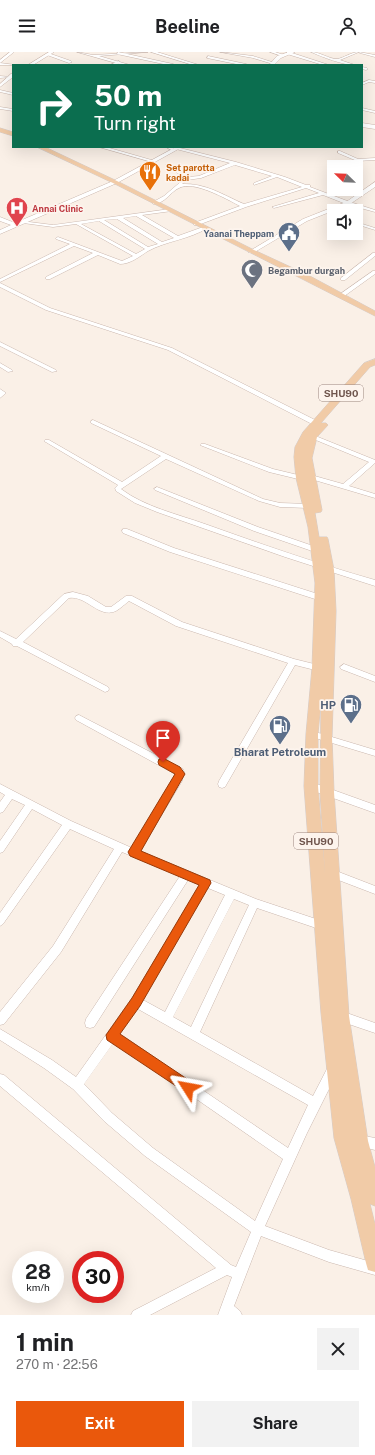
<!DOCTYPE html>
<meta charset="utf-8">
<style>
:root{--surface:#fff;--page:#f2f2f2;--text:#202124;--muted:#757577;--accent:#ea580c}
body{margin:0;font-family:"Public Sans",sans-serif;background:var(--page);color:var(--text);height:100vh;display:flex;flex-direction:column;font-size:15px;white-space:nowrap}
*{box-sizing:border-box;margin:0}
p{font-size:13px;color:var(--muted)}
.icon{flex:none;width:22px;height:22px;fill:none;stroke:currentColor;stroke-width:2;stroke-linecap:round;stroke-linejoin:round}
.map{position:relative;height:1263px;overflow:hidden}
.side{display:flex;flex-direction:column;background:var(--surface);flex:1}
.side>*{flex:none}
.hud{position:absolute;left:12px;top:12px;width:351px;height:84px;border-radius:0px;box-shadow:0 4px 16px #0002;background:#0b6e4f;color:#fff;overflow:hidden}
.needle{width:26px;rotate:293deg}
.tools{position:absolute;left:327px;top:108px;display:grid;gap:8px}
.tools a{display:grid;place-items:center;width:36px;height:36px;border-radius:0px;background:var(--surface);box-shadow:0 4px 16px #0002;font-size:20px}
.speed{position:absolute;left:12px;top:1199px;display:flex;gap:8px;font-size:20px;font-weight:700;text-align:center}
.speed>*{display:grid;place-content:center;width:52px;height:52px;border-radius:50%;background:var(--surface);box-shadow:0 4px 16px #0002;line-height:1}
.speed small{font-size:10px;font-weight:400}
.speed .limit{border:6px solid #d22;background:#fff;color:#111}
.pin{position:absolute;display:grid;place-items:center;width:34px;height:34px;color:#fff;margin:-41px -17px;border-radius:50% 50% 50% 0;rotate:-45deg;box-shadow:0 0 4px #0007}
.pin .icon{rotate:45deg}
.me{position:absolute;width:44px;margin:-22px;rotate:304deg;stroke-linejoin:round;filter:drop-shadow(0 0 3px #0008)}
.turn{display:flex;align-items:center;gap:14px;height:84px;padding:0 16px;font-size:18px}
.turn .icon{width:52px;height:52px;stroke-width:2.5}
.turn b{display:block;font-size:28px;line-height:34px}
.round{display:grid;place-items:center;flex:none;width:42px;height:42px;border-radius:0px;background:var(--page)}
.headline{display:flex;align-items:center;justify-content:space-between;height:68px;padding:0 16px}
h1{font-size:24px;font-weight:700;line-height:30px}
.action{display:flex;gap:8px;margin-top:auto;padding:8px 16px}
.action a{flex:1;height:46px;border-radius:0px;background:var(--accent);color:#fff;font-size:16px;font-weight:700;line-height:46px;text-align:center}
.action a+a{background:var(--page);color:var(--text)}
header{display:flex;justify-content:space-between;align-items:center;height:52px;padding:0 16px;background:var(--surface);font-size:18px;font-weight:700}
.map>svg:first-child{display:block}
</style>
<header><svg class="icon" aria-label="menu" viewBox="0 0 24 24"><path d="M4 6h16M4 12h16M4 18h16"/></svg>Beeline<svg class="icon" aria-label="person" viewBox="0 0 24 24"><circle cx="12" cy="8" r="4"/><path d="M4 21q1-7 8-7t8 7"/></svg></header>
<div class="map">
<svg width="375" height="1263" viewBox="0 0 375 1263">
<rect width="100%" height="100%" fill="#faf0e7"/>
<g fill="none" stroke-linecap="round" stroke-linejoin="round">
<g stroke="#cab7ae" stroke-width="1">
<g id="minor">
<path d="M10,0H14L0,11L16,13H0V8Z"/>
<path d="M118,0L173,12L175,13H168L117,2Z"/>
<path d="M151,0H157L199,13H193Z"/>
<path d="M220,0L253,4L275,11L273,12L253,6Z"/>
<path d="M270,0H275L284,3L282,4Z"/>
<path d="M287,0H289L329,13H323L287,2Z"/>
<path d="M311,0C320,0 329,7 337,7C344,6 351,0 359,0L340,8L355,13C343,13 322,5 311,0Z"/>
<path d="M359,0L375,3V5L360,1Z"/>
<path d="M48,1L71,9L72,10L69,11L47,3Z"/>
<path d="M208,4L246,12L248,13H241L207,6Z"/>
<path d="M119,9L120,11L115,13H110Z"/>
<path d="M362,15L367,16L368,17L366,18L362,17Z"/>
<path d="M0,24L11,25L0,26Z"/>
<path d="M369,28L375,29V31L369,30L362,33V31Z"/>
<path d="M0,38L13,41V43L0,40Z"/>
<path d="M0,55L13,57V59L0,57Z"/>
<path d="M362,56L375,59V61L362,58Z"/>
<path d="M99,95H106L155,109L152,110Z"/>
<path d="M166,95H171L176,98L173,99Z"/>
<path d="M176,95L236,110L285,125L306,133H310V135L350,150L375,158V160L346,152L323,143L274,156L272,155L319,141L306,136L246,155L198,173H194V171L240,154C226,147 194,128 179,136C170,140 165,152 153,152V150L164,144L184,127V125L165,113L168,112L187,123L188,125L199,124L230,111L176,97ZM235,113L272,124L254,131V133L277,125L302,135L244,152C223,143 206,131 182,132L187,128L201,126Z"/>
<path d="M338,99H340L358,107L375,106V108L357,109L338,101Z"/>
<path d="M170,157H172V159L142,163L178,184L203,175L207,176C191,187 166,189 148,199C140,204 131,212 120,212L98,203L50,227H46V225L93,201L74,194L0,230V227L70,192L56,187V186L58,185L122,209L133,204L76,172L53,175L23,171H21V169L53,173ZM136,164L174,186L162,190L123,166ZM117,167L158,192L148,195L104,168ZM99,169L145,197L136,202L81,172Z"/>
<path d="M329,158L334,160V163L327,160V158Z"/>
<path d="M356,170L375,176V178L356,172Z"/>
<path d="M373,201H375V204L345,228H341V226Z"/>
<path d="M373,219H375V222L343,245H339V243Z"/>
<path d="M0,290L56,318L57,319L52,320L0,294Z"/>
<path d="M0,311L12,318L13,319L8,320L0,315Z"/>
<path d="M0,337L6,341L0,346Z"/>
<path d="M93,368L263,447L280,451L309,452L312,454L309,456L280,455L259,449L166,407L121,437C145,455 177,462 205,472C261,492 318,512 375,528V534L285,505L157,460L135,451L116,439L115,436L118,433L44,389L45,388H49L122,430L161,404L91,371V369Z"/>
<path d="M313,383L375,408V411L349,434L375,442V446L311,427H298L269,420L200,393L201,392H205L273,417L298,423H311L343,432L369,410L311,386L310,385Z"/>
<path d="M157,435L258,475L319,496L321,498L317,500H315L254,479L155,438L154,437Z"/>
<path d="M123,477H127L174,496L324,544L325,546L321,549L318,548L170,500L123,481L122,479Z"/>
<path d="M73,540L88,544L106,555H111L126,544H132L182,570L294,607L326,615L327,617L323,620L295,613L225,735L222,736L219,735L218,732L219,729L288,611L176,574L129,549C125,552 121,556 116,559C99,567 86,543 69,546L23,590L108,635L109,637L108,639L105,640L17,594H13L12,592L0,585V579L16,587L64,542Z"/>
<path d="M344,612L375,624V630L341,617L340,615Z"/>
<path d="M79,663L183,717L184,720L182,729L140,799L256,847L328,871L330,874L328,877L325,879L257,856L200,980L313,1044L329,1013L333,1012L337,1013L338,1017L337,1021L307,1081L265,1174L329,1198L375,1211V1223L329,1210L261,1184L234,1254L240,1259L242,1263H218L232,1225L227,1223L150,1263H131L133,1259L216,1216L0,1034V1022L4,1023L231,1213L236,1215L251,1180L145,1104L104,1069L73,1037L44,1016L0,988V977L52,1008L76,1025L132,946L200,833L188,828L94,975L90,976L86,975L85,971L86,967L180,824L122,800L61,900L4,972L0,973V960L53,894L114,797L70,777L3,872L0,874V861L62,773L32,757L3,800L0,801V789L25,753L12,747L3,760L0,761V750L5,743L0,740V732L71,769L132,796L175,725V722L76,668L75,666L76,664ZM208,836L225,843L165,960L143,948ZM234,847L249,853L191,975L173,965ZM138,957L308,1053L288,1096L120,982ZM114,990L283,1107L255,1169L153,1096L112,1061L84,1032Z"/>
<path d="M312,679L375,698V704L309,684L308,682L309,680Z"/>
<path d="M311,730L375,753V761L308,737L307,734L308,731Z"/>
<path d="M331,817L375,834V842L328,824L326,821L328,818Z"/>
<path d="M341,959L375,971V981L337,968L336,964L337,960Z"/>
<path d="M359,1083L375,1086V1098L355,1093L353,1089L355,1085Z"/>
</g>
</g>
<g stroke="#cab7ae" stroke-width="1">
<g id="tertiary">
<path d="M77,0L93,3L148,0L99,4L130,13H123Z"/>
<path d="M176,95H182L117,131L0,182V178L11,173L0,169V165L15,171L113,129Z"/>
<path d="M0,231L50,256L172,296L319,370L318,372H312L168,298L46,258L0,235Z"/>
</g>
</g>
<g stroke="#ceb9af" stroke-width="1">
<g id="secondary">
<path d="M49,0H54L33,13H28Z"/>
<path d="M289,0H295L281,6L274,13H269L277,4Z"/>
<path d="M11,22H13V25L0,35V32Z"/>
<path d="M362,71L375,73V77L362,75Z"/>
<path d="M375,130V135L350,152L307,169L253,201L248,200L303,167L346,150Z"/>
</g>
</g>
<g stroke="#d4ccca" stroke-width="1">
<g id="primary">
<path d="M0,76L13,80V84L0,80Z"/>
<path d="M37,95H45L117,129L254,198L308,223L375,259V264L113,131Z"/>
<path d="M375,307V313L370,315L321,371H326L328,373L317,385L312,406L322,458L321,460L315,461L319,485H327L328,487L334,518L336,559L332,685L334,740L349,964L368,1089L375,1115V1154L370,1152L375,1172V1220L368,1218L366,1211L351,1147L334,1086L321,961L304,734L306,682L312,616L315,531L308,475L296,426L294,405L295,395L303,380L364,311ZM321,650L320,740L325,822L318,734V682Z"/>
</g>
</g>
<use href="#minor" fill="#fff" fill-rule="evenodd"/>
<use href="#tertiary" fill="#fff" fill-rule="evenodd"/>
<use href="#secondary" fill="#fff" fill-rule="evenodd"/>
<use href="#primary" fill="#f1cba7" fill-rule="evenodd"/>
</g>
<path fill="#ea580c" stroke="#983908" d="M163,706L180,715L185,722L141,799L210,828L211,831L140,954L120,982L193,1031L194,1036L193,1040L188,1042L107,988L106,983L132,946L199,833L130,804L128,800L175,722L159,713L158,710L159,707Z"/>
<defs>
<g id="restaurant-pin" transform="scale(1.15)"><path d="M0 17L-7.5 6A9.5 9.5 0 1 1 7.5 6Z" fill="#e8710a" stroke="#fdf4ed"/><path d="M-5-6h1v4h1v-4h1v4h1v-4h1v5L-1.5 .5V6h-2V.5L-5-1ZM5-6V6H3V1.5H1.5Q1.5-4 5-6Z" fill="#fff"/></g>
<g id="hospital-pin" transform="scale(1.15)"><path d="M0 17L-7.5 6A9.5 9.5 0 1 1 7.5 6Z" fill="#e0444e" stroke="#fdf4ed"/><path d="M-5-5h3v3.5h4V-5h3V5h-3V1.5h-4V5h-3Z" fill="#fff"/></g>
<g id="civic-pin" transform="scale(1.15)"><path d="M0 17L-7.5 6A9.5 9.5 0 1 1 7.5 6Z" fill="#5c6f8a" stroke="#fdf4ed"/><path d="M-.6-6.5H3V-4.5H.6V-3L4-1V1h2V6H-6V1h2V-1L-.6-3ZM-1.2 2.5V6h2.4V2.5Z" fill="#fff"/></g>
<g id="mosque-pin" transform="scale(1.15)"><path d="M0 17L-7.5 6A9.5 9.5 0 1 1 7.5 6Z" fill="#6b7280" stroke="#fdf4ed"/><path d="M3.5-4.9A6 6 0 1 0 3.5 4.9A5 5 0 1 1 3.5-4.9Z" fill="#fff"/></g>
<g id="fuel-pin" transform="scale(1.15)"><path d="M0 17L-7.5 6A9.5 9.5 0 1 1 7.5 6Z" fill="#5c6f8a" stroke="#fdf4ed"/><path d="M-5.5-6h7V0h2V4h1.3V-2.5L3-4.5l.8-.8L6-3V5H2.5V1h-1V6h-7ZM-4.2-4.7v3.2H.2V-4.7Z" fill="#fff"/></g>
</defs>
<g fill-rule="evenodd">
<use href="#restaurant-pin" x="150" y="120"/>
<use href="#hospital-pin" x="17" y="156"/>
<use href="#civic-pin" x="289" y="181"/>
<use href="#mosque-pin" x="252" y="218"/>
<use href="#fuel-pin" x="351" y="653"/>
<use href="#fuel-pin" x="280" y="674"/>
</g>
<g text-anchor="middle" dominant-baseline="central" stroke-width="3.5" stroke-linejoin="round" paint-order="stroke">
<g font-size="9" font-weight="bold" fill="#c56008" stroke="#fdf4ed" text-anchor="start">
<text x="166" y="115">Set parotta<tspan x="166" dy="10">kadai</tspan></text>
</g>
<g font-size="9" font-weight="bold" fill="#be3a42" stroke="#fdf4ed" text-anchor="start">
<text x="32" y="156">Annai Clinic</text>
</g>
<g font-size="9" font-weight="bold" fill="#4e5e75" stroke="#fdf4ed" text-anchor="end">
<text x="274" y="181">Yaanai Theppam</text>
</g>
<g font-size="9" font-weight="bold" fill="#5b616d" stroke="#fdf4ed" text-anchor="start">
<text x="268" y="218">Begambur durgah</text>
</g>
<g fill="#fdf4ed" stroke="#9a857e" stroke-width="1">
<rect x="319" y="333" width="44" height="16" rx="3"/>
<rect x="294" y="781" width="44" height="16" rx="3"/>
</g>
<g font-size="10" font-weight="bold" fill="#70564e">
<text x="341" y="341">SHU90</text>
<text x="316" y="789">SHU90</text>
</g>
<g font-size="11" font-weight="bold" fill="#4e5e75" stroke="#fdf4ed" text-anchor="end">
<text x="336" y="653">HP</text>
<text x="280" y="700" text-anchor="middle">Bharat Petroleum</text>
</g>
</g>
</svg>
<div class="tools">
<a><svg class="needle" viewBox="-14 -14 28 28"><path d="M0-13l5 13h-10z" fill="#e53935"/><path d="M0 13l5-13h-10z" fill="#757577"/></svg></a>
<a><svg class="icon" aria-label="sound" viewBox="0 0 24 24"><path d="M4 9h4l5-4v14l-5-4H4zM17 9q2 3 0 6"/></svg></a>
</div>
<div class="speed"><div>28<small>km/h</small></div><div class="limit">30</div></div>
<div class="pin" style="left:163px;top:710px;background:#d93025"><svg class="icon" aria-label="arrive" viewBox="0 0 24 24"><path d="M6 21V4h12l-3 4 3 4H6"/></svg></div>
<svg class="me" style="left:188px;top:1036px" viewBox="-20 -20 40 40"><path d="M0-17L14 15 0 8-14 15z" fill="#ea580c" stroke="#fff" stroke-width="4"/></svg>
<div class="hud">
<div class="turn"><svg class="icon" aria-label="right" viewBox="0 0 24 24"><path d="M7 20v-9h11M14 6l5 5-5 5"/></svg><div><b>50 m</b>Turn right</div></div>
</div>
</div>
<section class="side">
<div class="headline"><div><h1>1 min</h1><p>270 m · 22:56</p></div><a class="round"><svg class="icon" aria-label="close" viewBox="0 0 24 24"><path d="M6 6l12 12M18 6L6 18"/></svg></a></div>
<div class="action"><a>Exit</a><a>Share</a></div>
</section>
